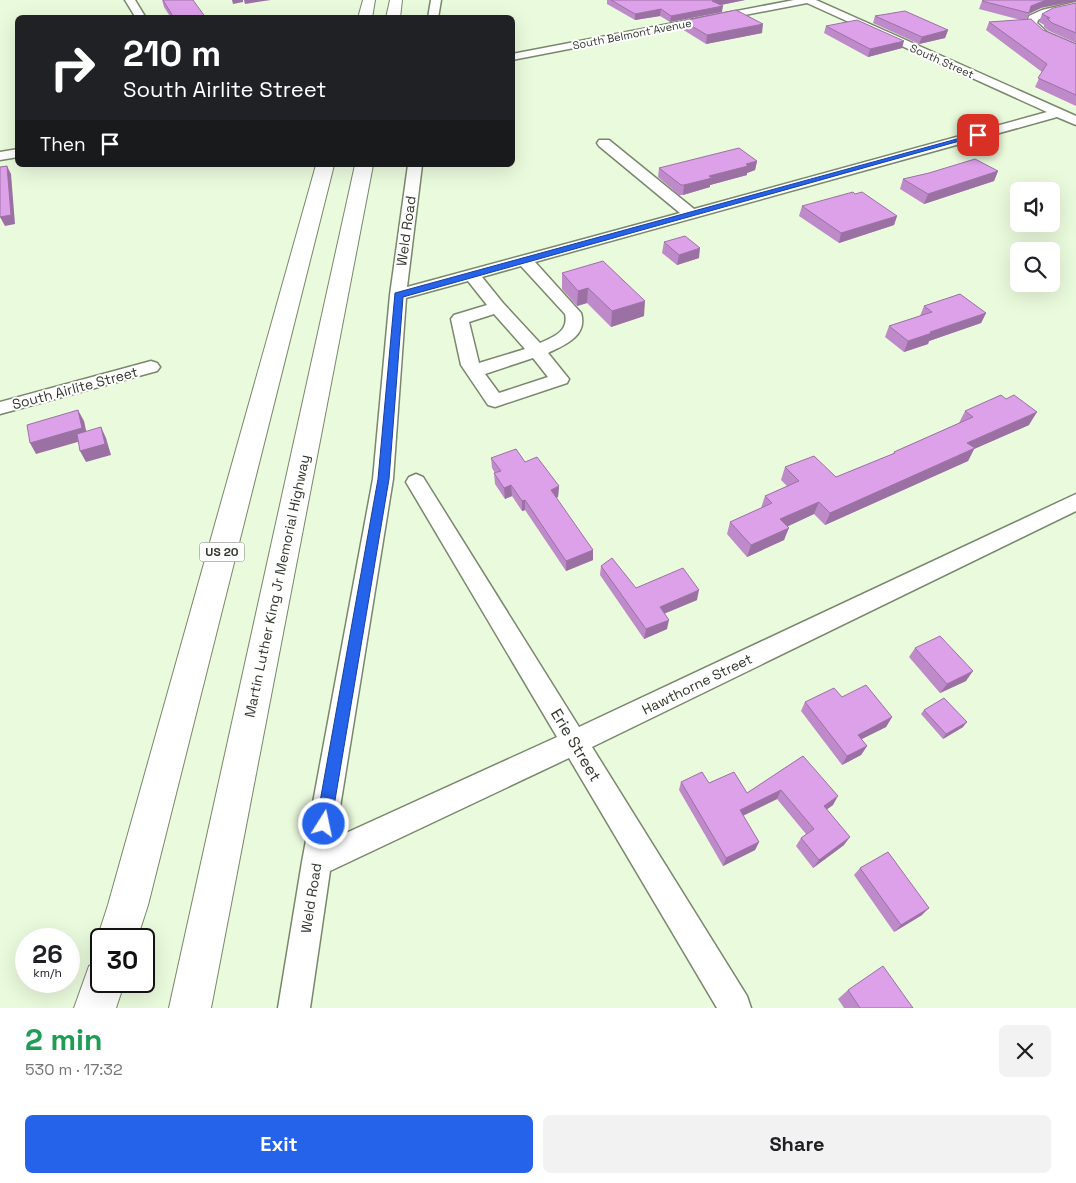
<!DOCTYPE html>
<meta charset="utf-8">
<style>
:root{--surface:#fff;--page:#f2f2f2;--text:#202124;--muted:#757577;--accent:#2563eb}
body{margin:0;font-family:"Space Grotesk",sans-serif;background:var(--page);color:var(--text);height:100vh;display:flex;flex-direction:column;font-size:19px;white-space:nowrap}
*{box-sizing:border-box;margin:0}
p{font-size:16px;color:var(--muted)}
.icon{flex:none;width:28px;height:28px;fill:none;stroke:currentColor;stroke-width:2;stroke-linecap:round;stroke-linejoin:round}
.map{position:relative;height:1008px;overflow:hidden}
.side{display:flex;flex-direction:column;background:var(--surface);flex:1}
.side>*{flex:none}
.banner{position:absolute;left:15px;top:15px;width:500px;height:152px;border-radius:8px;box-shadow:0 5px 20px #0002;background:#202124;color:#fff;overflow:hidden}
.fabs{position:absolute;left:1010px;top:182px;display:grid;gap:10px}
.fabs a{display:grid;place-items:center;width:50px;height:50px;border-radius:8px;background:var(--surface);box-shadow:0 5px 20px #0002;font-size:25px}
.speed{position:absolute;left:15px;top:928px;display:flex;gap:10px;font-size:25px;font-weight:700;text-align:center}
.speed>*{display:grid;place-content:center;width:65px;height:65px;border-radius:50%;background:var(--surface);box-shadow:0 5px 20px #0002;line-height:1}
.speed small{font-size:12px;font-weight:400}
.speed .limit{border:2px solid #111;border-radius:8px;background:#fff;color:#111}
.pin{position:absolute;display:grid;place-items:center;width:42px;height:42px;color:#fff;margin:-21px;border-radius:10px;box-shadow:0 2px 8px #0006}
.me{position:absolute;width:55px;margin:-28px;rotate:10deg;stroke-linejoin:round;filter:drop-shadow(0 0 4px #0008)}
.turn{display:flex;align-items:center;gap:18px;height:105px;padding:0 25px;font-size:22px}
.turn .icon{width:65px;height:65px;stroke-width:2.5}
.turn b{display:block;font-size:35px;line-height:42px}
.then{display:flex;align-items:center;height:48px;padding:0 25px;background:#0003;gap:10px;font-size:19px}
.round{display:grid;place-items:center;flex:none;width:52px;height:52px;border-radius:8px;background:var(--page)}
.overview{display:flex;align-items:center;justify-content:space-between;height:85px;padding:0 25px}
h1{font-size:30px;font-weight:700;line-height:38px;color:#1e9e55}
.cta{display:flex;gap:10px;margin-top:auto;padding:10px 25px}
.cta a{flex:1;height:58px;border-radius:8px;background:var(--accent);color:#fff;font-size:20px;font-weight:700;line-height:58px;text-align:center}
.cta a+a{background:var(--page);color:var(--text)}
.map>svg:first-child{display:block}
</style>
<div class="map">
<svg width="1076" height="1008" viewBox="0 0 1076 1008">
<rect width="100%" height="100%" fill="#eafadc"/>
<g fill="none" stroke-linecap="round" stroke-linejoin="round">
<g stroke="#79876c" stroke-width="3">
<g id="minor">
<path d="M125,0H135L146,18H136Z"/>
<path d="M431,0H441L438,18H428Z"/>
<path d="M794,0H816L1076,116V125L1057,117L535,262L581,313C588,336 565,345 548,353L569,379L567,383L495,407L488,405L461,365L451,319L454,315L487,305L468,281L406,298L393,479L335,838L557,737L406,482L409,477L416,474L423,477L579,727L1076,494V511L592,747L747,996L751,1008H717L569,758L330,871L310,1008H278L302,862L373,479L390,295L408,165H422L407,287L680,213L599,146L597,143L599,140H609L694,209L1047,112L807,3L512,60V54ZM521,266L565,314C569,332 553,337 540,343L503,303L482,277ZM494,314L525,349L479,363L469,322ZM533,358L548,377L499,393L485,374Z"/>
<path d="M1076,2V8L1049,14L1038,20L1037,23L1048,33L1076,45V52L1040,37L1027,24L1029,16L1042,10Z"/>
<path d="M18,149V157L0,160V152Z"/>
<path d="M151,361L157,363L160,367L157,371L0,414V402Z"/>
</g>
</g>
<g stroke="#79876c" stroke-width="2">
<g id="highway">
<path d="M363,0H375L372,18H358Z"/>
<path d="M390,0H402L400,18H386Z"/>
<path d="M316,165H334L148,905L137,939H101V950L97,939L108,905Z"/>
<path d="M355,165H373L211,1008H169Z"/>
<path d="M101,961V981H125L116,1008H74L89,966Z"/>
</g>
</g>
<use href="#minor" fill="#fff" fill-rule="evenodd"/>
<use href="#highway" fill="#fff" fill-rule="evenodd"/>
</g>
<g fill="#be8ac9">
<path d="M162,0L206,18H171L164,7Z"/>
<path d="M607,0H745L721,5L722,12L670,22L660,16L635,20L607,4Z"/>
<path d="M982,1L1041,8L1029,14L1026,20L1043,30L1076,44V106L1035,87L1042,72L986,30L989,22L1021,20L979,9Z"/>
<path d="M1076,3V43L1049,31L1044,27V25L1039,22L1042,14Z"/>
<path d="M875,16L948,30L945,38L919,44L873,23Z"/>
<path d="M683,21L762,33L706,44L682,29Z"/>
<path d="M826,26L902,48L868,57L824,33Z"/>
<path d="M757,161L755,170L747,173V175L710,185V187L683,195H679L658,177L659,168Z"/>
<path d="M998,171L994,181L924,204L900,189L903,179Z"/>
<path d="M855,194L897,216L894,225L839,243L799,216L802,206Z"/>
<path d="M664,242L699,258L677,265L662,253Z"/>
<path d="M562,273L644,316L611,327L587,303L577,306L562,289Z"/>
<path d="M924,306L986,313L981,323L929,341L928,344L904,352L885,337L889,326L920,316Z"/>
<path d="M965,411L1029,425L974,449L968,461L825,525L814,514L787,526L784,540L747,557L727,534L730,522L761,508L765,496L787,486L781,480L785,467L836,477L893,454L894,452L959,423Z"/>
<path d="M491,458L525,462L559,486L558,497L556,498L593,560L566,571L525,510L522,511L512,496L505,499L495,484L494,473H495L492,468Z"/>
<path d="M601,566L636,588L697,600L664,614L667,629L644,639L600,575Z"/>
<path d="M915,648L966,681L940,693L909,657Z"/>
<path d="M842,697L892,717L886,727L861,739L867,746L861,755L842,765L801,711L805,702Z"/>
<path d="M924,710L963,727L943,739L921,714Z"/>
<path d="M803,756L833,805L827,809L844,845L813,868L796,846L801,838L806,834L777,799L743,816L759,842L755,850L723,866L679,790L681,782L709,783L747,793Z"/>
<path d="M860,868L922,915L894,932L854,875Z"/>
<path d="M848,990L913,1008H844L838,999Z"/>
</g>
<g fill="#9b71a4">
<path d="M232,0H243V2L233,4Z"/>
<path d="M244,0H271L245,4Z"/>
<path d="M715,0H745L711,7L712,1Z"/>
<path d="M1046,0H1076V1L1041,8L1028,14L1031,6Z"/>
<path d="M723,6L722,12L670,22L671,16Z"/>
<path d="M661,9L660,16L635,20V14Z"/>
<path d="M763,24L762,33L706,44L707,35Z"/>
<path d="M948,30L945,38L919,44L922,37Z"/>
<path d="M904,41L902,48L868,57L870,49Z"/>
<path d="M757,161L755,170L747,173V175L710,185V187L683,195L684,185L709,176Z"/>
<path d="M7,166L11,174L15,224L5,226L0,217Z"/>
<path d="M998,171L994,181L924,204L928,194Z"/>
<path d="M897,216L894,225L839,243L841,233Z"/>
<path d="M700,248L699,258L677,265L679,255Z"/>
<path d="M588,288L587,303L577,306L578,291Z"/>
<path d="M645,301L644,316L611,327L612,311Z"/>
<path d="M986,313L981,323L929,341L928,344L904,352L908,341L930,332Z"/>
<path d="M78,410L84,421L88,439L36,454L30,443Z"/>
<path d="M1037,412L1029,425L974,449L968,461L825,525L830,513L967,443Z"/>
<path d="M101,427L106,438L111,455L86,462L80,451Z"/>
<path d="M511,485L512,496L505,499L504,488Z"/>
<path d="M559,486L558,497L550,500L551,490Z"/>
<path d="M525,500V510L522,511V501Z"/>
<path d="M819,502L814,514L776,532L780,519Z"/>
<path d="M789,528L784,540L747,557L751,545Z"/>
<path d="M593,550V560L566,571V561Z"/>
<path d="M699,590L697,600L658,616L660,607Z"/>
<path d="M669,620L667,629L644,639L646,629Z"/>
<path d="M973,671L966,681L940,693L947,684Z"/>
<path d="M892,717L886,727L852,744L858,735Z"/>
<path d="M967,722L963,727L943,739L946,734Z"/>
<path d="M867,746L861,755L842,765L847,756Z"/>
<path d="M781,790L777,799L736,819L740,810Z"/>
<path d="M838,796L833,805L819,815L824,806Z"/>
<path d="M850,837L844,845L813,868L819,860Z"/>
<path d="M759,842L755,850L723,866L726,858Z"/>
<path d="M929,908L922,915L894,932L901,925Z"/>
</g>
<g fill="#dda1ea" stroke="#9b71a4">
<path d="M163,0H193L206,18H174Z"/>
<path d="M611,0H715L712,1L723,6L671,16L661,9L635,14Z"/>
<path d="M984,0H1046L1031,6L1029,13L982,1Z"/>
<path d="M1076,3V33L1052,23L1047,18H1050L1042,14L1053,8Z"/>
<path d="M736,10L763,24L707,35L683,21Z"/>
<path d="M905,11L948,30L922,37L875,16Z"/>
<path d="M1031,19L1043,30L1076,44V95L1038,78L1047,64L989,22Z"/>
<path d="M857,20L904,41L870,49L826,26Z"/>
<path d="M739,148L757,161L746,164L748,166L709,176L712,178L684,185H681L659,168Z"/>
<path d="M975,159L998,171L928,194L903,179L929,173Z"/>
<path d="M7,166L11,215L0,217V167Z"/>
<path d="M853,192L855,194L862,192L897,216L841,233L802,206Z"/>
<path d="M685,236L700,248L679,255L664,242Z"/>
<path d="M603,261L645,301L612,311L588,288L578,291L562,273Z"/>
<path d="M960,294L986,313L930,332L932,333L908,341L889,326L932,312L924,306Z"/>
<path d="M1001,395L1006,399L1014,395L1037,412L967,443L975,448L830,513L819,502L780,519L789,528L751,545L730,522L772,503L765,496L799,481L785,467L814,456L836,477L895,453L894,452L973,417L965,411Z"/>
<path d="M78,410L82,428L30,443L27,425Z"/>
<path d="M101,427L105,444L80,451L77,434Z"/>
<path d="M516,449L525,462L537,457L559,486L551,490L593,550L566,561L525,500L522,501L511,485L504,488L494,473L501,471L491,458Z"/>
<path d="M612,558L636,588L683,568L699,590L660,607L669,620L646,629L601,566Z"/>
<path d="M940,636L973,671L947,684L915,648Z"/>
<path d="M866,685L892,717L858,735L867,746L847,756L805,702L834,688L842,697Z"/>
<path d="M944,698L967,722L946,734L924,710Z"/>
<path d="M803,756L838,796L824,806L850,837L819,860L801,838L814,829L781,790L740,810L759,842L726,858L681,782L702,772L709,783L734,772L747,793Z"/>
<path d="M888,852L929,908L901,925L860,868Z"/>
<path d="M883,966L913,1008H860L848,990Z"/>
</g>
<path fill="#2563eb" stroke="#184099" d="M975,134L981,135L403,297L389,479L331,824L329,829L324,831L318,829L316,824L378,479L395,293Z"/>
<g text-anchor="middle" dominant-baseline="central" stroke-width="4" stroke-linejoin="round" paint-order="stroke">
<g font-size="11" fill="#32382d" stroke="#fff">
<text transform="translate(632 34) rotate(-11)">South Belmont Avenue</text>
<text transform="translate(942 61) rotate(24)">South Street</text>
</g>
<rect fill="#fff" stroke="#70746c" stroke-width="1" x="199.5" y="542.5" width="45" height="19" rx="4"/>
<g font-size="12" font-weight="bold" fill="#32382d">
<text x="222" y="552">US 20</text>
</g>
<g font-size="14" fill="#32382d" stroke="#fff">
<text transform="translate(406 231) rotate(-82)">Weld Road</text>
<text transform="translate(75 388) rotate(-15)">South Airlite Street</text>
<text transform="translate(277 586) rotate(-78)">Martin Luther King Jr Memorial Highway</text>
<text transform="translate(697 684) rotate(-26)">Hawthorne Street</text>
<text transform="translate(311 898) rotate(-81)">Weld Road</text>
</g>
<g font-size="16" fill="#32382d" stroke="#fff">
<text transform="translate(576 745) rotate(59)">Erie Street</text>
</g>
</g>
</svg>
<div class="fabs">
<a><svg class="icon" aria-label="sound" viewBox="0 0 24 24"><path d="M4 9h4l5-4v14l-5-4H4zM17 9q2 3 0 6"/></svg></a>
<a><svg class="icon" aria-label="search" viewBox="0 0 24 24"><circle cx="10" cy="10" r="6"/><path d="M15 15l6 6"/></svg></a>
</div>
<div class="speed"><div>26<small>km/h</small></div><div class="limit">30</div></div>
<div class="pin" style="left:978px;top:135px;background:#d93025"><svg class="icon" aria-label="arrive" viewBox="0 0 24 24"><path d="M6 21V4h12l-3 4 3 4H6"/></svg></div>
<svg class="me" style="left:324px;top:824px" viewBox="-20 -20 40 40"><circle r="17" fill="#2563eb" stroke="#fff" stroke-width="3"/><path d="M0-11L8 9 0 5-8 9z" fill="#fff"/></svg>
<div class="banner">
<div class="turn"><svg class="icon" aria-label="right" viewBox="0 0 24 24"><path d="M7 20v-9h11M14 6l5 5-5 5"/></svg><div><b>210 m</b>South Airlite Street</div></div>
<div class="then">Then<svg class="icon" aria-label="arrive" viewBox="0 0 24 24"><path d="M6 21V4h12l-3 4 3 4H6"/></svg></div>
</div>
</div>
<section class="side">
<div class="overview"><div><h1>2 min</h1><p>530 m · 17:32</p></div><a class="round"><svg class="icon" aria-label="close" viewBox="0 0 24 24"><path d="M6 6l12 12M18 6L6 18"/></svg></a></div>
<div class="cta"><a>Exit</a><a>Share</a></div>
</section>
